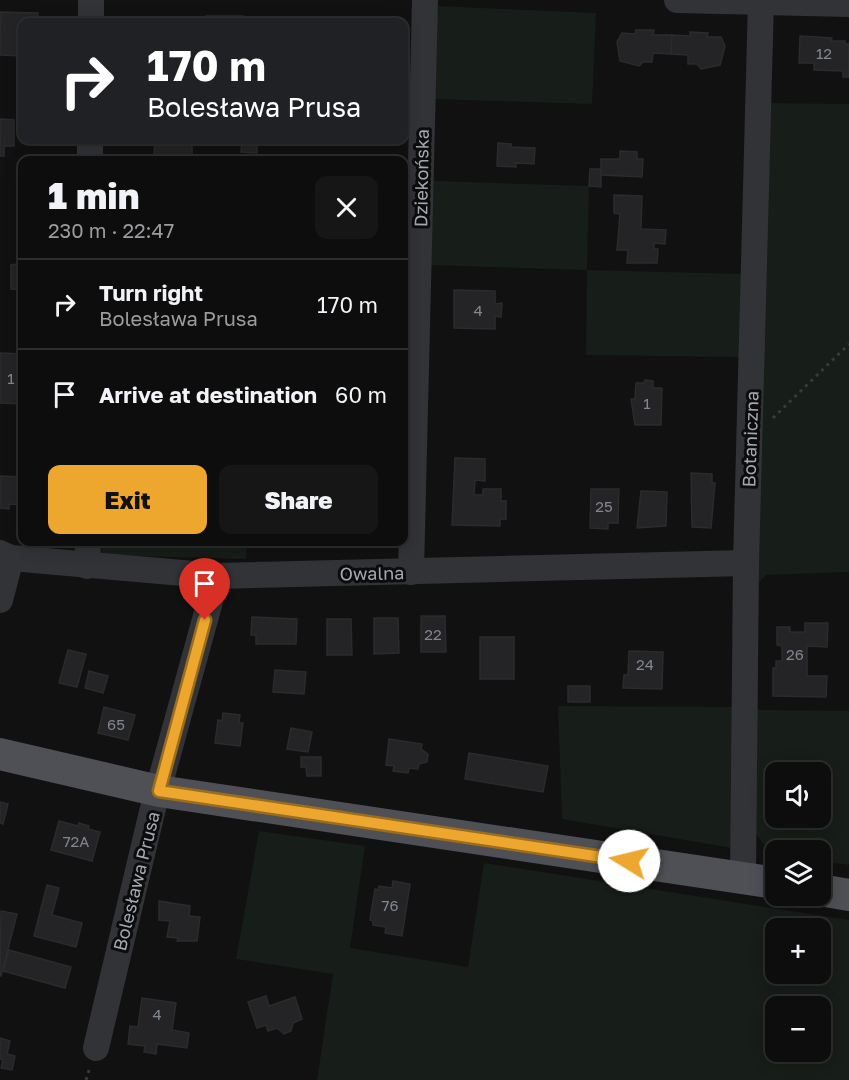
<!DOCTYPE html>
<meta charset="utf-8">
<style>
:root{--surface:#0d0d0e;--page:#161617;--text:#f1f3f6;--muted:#9a9c9e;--line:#2d2d2e;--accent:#eea72e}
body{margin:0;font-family:"Golos Text",sans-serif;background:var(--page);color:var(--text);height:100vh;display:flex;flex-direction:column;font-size:22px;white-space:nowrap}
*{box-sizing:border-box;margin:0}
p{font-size:20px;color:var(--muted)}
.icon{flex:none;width:33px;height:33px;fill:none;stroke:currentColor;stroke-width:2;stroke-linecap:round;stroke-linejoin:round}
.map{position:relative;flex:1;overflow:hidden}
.details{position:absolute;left:18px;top:156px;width:390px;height:390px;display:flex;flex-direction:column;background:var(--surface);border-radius:12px;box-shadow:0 3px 15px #0003,0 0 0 2px var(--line)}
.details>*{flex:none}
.hud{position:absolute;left:18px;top:18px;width:390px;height:126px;border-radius:12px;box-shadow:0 3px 15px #0003,0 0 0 2px var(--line);background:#202124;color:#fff;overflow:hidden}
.fabs{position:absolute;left:765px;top:762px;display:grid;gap:12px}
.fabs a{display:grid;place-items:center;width:66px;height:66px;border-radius:12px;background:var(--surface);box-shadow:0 3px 15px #0003,0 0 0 2px var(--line);font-size:30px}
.pin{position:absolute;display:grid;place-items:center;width:51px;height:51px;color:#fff;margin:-62px -26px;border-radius:50% 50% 50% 0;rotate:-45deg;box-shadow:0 0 6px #0007}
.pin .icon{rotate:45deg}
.me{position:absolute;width:66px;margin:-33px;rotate:279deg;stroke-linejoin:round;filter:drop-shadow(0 0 4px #0008)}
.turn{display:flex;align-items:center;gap:21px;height:126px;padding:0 30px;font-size:27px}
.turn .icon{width:78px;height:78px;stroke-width:2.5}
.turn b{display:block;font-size:42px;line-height:51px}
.round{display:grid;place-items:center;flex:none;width:63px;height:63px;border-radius:12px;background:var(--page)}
.headline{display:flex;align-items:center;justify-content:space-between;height:102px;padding:0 30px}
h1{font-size:36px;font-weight:800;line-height:45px}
.primary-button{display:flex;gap:12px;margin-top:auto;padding:12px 30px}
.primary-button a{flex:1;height:69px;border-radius:12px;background:var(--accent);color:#111;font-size:24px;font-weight:800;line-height:69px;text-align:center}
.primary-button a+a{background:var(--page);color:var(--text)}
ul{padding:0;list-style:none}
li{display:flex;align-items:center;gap:18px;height:90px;padding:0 30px;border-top:2px solid var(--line)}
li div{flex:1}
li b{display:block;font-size:22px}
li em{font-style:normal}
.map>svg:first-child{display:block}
</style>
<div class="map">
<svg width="849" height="1080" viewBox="0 0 849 1080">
<rect width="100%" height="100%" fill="#111112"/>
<g fill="#171d18" fill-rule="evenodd">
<path d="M436,6L596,13L592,104L434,99Z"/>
<path d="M769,103L849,104V572L766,575L752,590Z"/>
<path d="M433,181L589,186L587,270L741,274L739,357L586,355L587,270L431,265Z"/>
<path d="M102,542H247L246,559L102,555Z"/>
<path d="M558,706L739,707L738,849L562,819Z"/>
<path d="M752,710L849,711V865L821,861L820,850L771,853L752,829ZM776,772H820V818H776Z"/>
<path d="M259,831L365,846L350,948L468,967L484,863L849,920V1080H317L333,974L236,959ZM776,928H820V974H776ZM776,1006H820V1052H776Z"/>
</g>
<g fill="#242426" stroke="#2b2b2e" stroke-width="1.5">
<path d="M0,12L38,13L37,22H22V56L0,55Z"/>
<path d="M206,16H243V20H248V22H206Z"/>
<path d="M290,17H308V22H286V18Z"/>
<path d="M636,30H654L653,35H672L671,54L653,53L652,62H643L639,66L620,61L617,42L622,33L635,34Z"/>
<path d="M690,32L708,33L707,37H721L725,46L720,65L701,69L697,64H688V55L671,54L672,35L690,36Z"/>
<path d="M800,36L832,38L831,41H845V44H849V77H843V71L814,70V63H799Z"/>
<path d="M0,119L14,120V146H4V156H0Z"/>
<path d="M155,140H182L181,144L192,145V156L154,154Z"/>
<path d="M242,140H257V153L241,152Z"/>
<path d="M498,143L511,144V147L535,148L534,164L516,163V167L497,166Z"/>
<path d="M620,151L637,152V159H643L642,177L601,175V159H620Z"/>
<path d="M590,169H601V187L589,186Z"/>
<path d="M614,195L642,196L641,229L666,230L665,244L654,243V249H658L657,263H627L628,250H617L620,214L614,213Z"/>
<path d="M17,264H22V290L11,289V265Z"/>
<path d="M454,290L495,291V304L502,303L501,317L495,316V329L454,328Z"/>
<path d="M0,353L22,354V404L0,403Z"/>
<path d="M645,380L653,381V388H662L661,425H635L631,399H635L636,383H644Z"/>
<path d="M455,458L485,459V481L475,480L474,495H483V489H501V501H506V519H500V526L452,525Z"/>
<path d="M691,473L712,474V483H715L711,528L692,527Z"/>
<path d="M0,476L22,477V505L9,504V509L0,508Z"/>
<path d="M591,489H619L618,523H608V529L590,528Z"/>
<path d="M641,491L667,492L666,526L637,528Z"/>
<path d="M421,616H445L446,652H421Z"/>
<path d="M252,617L297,619L296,644H256V635H251Z"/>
<path d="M374,618H398L399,653L374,654Z"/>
<path d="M327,619H351L352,655H327Z"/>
<path d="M805,623H828L827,647L807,646V676H827L826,697L773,696V668H776V661H782V646L777,645V627H790V632H805Z"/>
<rect x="480" y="637" width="34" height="42"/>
<path d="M68,650L86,654L77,687L59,683Z"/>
<path d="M629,651L663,652L662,689L623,688L624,675H628Z"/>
<path d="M275,670L306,672L304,694L273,692Z"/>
<path d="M89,671L108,676L103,693L85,688Z"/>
<rect x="568" y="686" width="22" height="16"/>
<path d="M104,707L135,715L128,740L98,733Z"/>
<path d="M223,713L240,715L239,723H243L240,746L215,743L218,720L222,721Z"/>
<path d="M291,728L312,732L308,752L287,749Z"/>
<path d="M389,739L422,744L421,749L428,754L427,762L419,764L418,769L409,768L408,773L393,771L394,766L386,765Z"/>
<path d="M469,753L548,766L543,792L465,779Z"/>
<path d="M301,757H321V776H307L306,767H301Z"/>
<path d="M0,802L8,804L3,824L0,823Z"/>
<path d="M59,821L78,826L79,823L89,826L88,829L100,832L92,861L51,850Z"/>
<path d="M393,881L410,884L402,936L385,933L386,927L373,925V921L370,920L375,889L378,890L379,886L392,888Z"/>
<path d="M47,885L59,888L52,915L82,923L76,947L34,936Z"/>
<path d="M159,901L190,906L189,916L200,917L197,941H177L178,938L167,937L170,921L159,920Z"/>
<path d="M1,911L17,914L1,976H0Z"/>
<path d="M9,950L71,967L65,988L3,971Z"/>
<path d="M266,996L269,1006L295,997L302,1019L293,1023L291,1031L284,1034L277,1028L268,1031L266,1025L257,1028L248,1002Z"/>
<path d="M142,998L176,1003L172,1030L189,1033L187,1048L157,1044L156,1054L144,1052L145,1046L128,1044L130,1026L138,1027Z"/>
<path d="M0,1038L10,1041L7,1054L15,1056L12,1070L1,1068L3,1060L0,1059Z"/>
</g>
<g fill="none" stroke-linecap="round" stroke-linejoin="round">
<g stroke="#383a3e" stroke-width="3" stroke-dasharray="3 4.5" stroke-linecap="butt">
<path d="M773,418L849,344"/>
<path d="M789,904L803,906"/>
<path d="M86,1080L90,1067"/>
</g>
<g stroke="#323337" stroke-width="26">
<path d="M677,0L849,4"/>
<path d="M91,22V0"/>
<path d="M90,160V140"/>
<path d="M0,553L11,558L217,576L746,563"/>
<path d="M87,566L88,542"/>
<path d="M411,572L425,0"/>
<path d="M0,600L11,558"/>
<path d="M743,878L746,563L761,0"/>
<path d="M96,1048L152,812L217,576"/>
</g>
<g stroke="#4e5056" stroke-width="32">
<path d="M0,754L159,791L776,883"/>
<path d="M820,890L849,895"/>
</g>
</g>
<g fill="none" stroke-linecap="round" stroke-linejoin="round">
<g stroke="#9b6d1e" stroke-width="15">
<path id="route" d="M205,620L159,791L629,861"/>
</g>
<use href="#route" stroke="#eea72e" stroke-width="10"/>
</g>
<g text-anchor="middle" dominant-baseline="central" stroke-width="6" stroke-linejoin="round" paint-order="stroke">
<g font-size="15" fill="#82868f">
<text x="824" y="53">12</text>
<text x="478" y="310">4</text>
<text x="11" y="378">1</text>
<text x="647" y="403">1</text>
<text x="604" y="506">25</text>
<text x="433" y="634">22</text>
<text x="795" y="654">26</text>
<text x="645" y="664">24</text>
<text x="116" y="724">65</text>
<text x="76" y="841">72A</text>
<text x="390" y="905">76</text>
<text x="157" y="1014">4</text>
</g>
<g font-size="18" fill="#a2a8b3" stroke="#0c0c0d">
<text transform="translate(421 178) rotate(-89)">Dziekońska</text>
<text transform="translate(750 439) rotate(-88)">Botaniczna</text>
<text transform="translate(372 573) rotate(-1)">Owalna</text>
<text transform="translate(136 881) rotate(-76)">Bolesława Prusa</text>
</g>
</g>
</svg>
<div class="fabs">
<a><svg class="icon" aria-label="sound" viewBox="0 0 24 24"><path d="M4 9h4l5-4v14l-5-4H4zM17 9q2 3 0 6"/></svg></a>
<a><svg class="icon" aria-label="layers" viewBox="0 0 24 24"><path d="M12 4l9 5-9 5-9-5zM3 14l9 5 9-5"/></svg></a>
<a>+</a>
<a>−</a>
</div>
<div class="pin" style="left:205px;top:620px;background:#d93025"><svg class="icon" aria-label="arrive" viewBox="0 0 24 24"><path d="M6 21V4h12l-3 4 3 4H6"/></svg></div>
<svg class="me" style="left:629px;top:861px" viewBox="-20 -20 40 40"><circle r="19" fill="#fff"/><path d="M0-13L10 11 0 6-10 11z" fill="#eea72e"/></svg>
<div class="hud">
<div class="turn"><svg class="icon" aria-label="right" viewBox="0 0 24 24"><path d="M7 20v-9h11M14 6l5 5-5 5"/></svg><div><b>170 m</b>Bolesława Prusa</div></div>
</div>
<section class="details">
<div class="headline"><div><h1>1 min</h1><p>230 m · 22:47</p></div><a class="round"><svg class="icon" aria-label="close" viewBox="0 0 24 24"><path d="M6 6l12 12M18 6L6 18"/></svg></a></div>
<ul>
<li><svg class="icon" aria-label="right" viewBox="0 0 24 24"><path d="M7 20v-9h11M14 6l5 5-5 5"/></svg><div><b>Turn right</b><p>Bolesława Prusa</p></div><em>170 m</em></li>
<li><svg class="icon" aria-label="arrive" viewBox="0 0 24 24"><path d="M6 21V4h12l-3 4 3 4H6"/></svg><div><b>Arrive at destination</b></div><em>60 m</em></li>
</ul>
<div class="primary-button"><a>Exit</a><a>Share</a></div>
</section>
</div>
